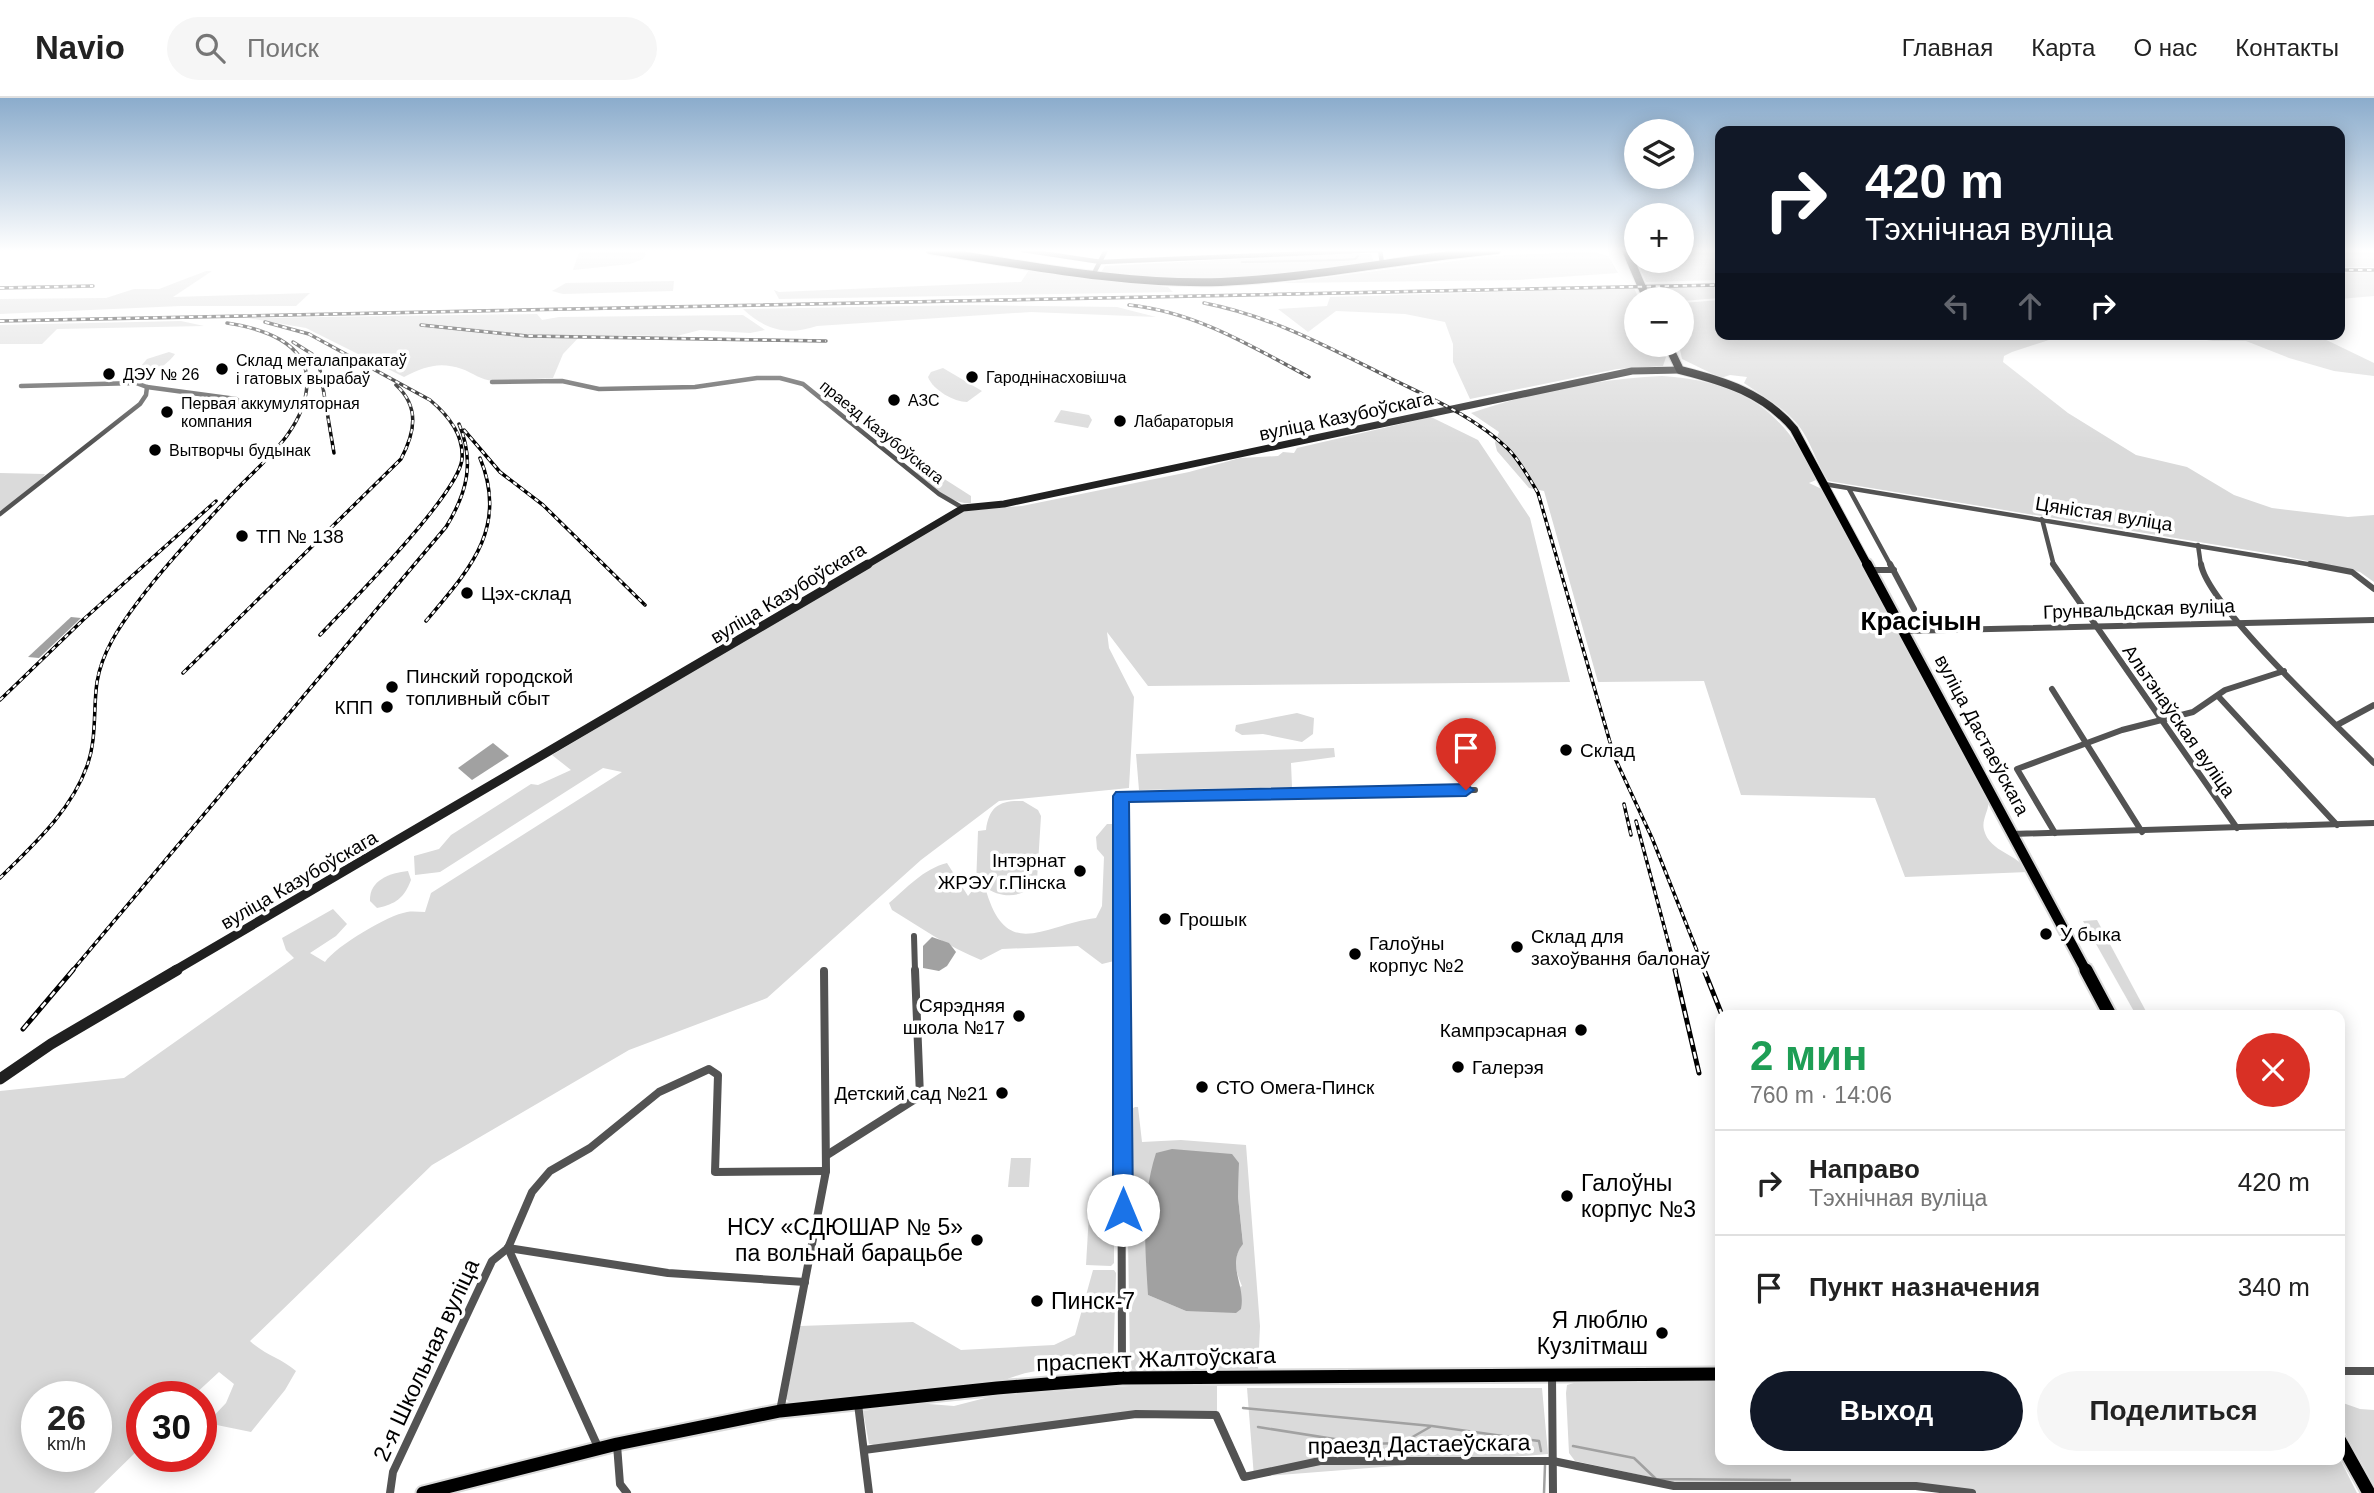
<!DOCTYPE html>
<html lang="ru">
<meta charset="utf-8">
<style>
:root{--surface:#fff;--page:#f6f6f6;--text:#222;--muted:#767676;--line:#e0e0e0;--accent:#111827}
body{margin:0;font-family:Helvetica,sans-serif;background:var(--page);color:var(--text);height:100vh;display:flex;flex-direction:column;font-size:26px;white-space:nowrap}
*{box-sizing:border-box;margin:0}
p{font-size:23px;color:var(--muted)}
.icon{flex:none;width:38px;height:38px;fill:none;stroke:currentColor;stroke-width:2;stroke-linecap:round;stroke-linejoin:round}
.map{position:relative;flex:1;overflow:hidden}
.sheet{position:absolute;left:1715px;top:912px;width:630px;height:455px;display:flex;flex-direction:column;background:var(--surface);border-radius:14px;box-shadow:0 4px 18px #0003}
.sheet>*{flex:none}
.top-card{position:absolute;left:1715px;top:28px;width:630px;height:214px;border-radius:14px;box-shadow:0 4px 18px #0003;background:#111827;color:#fff;overflow:hidden}
.buttons{position:absolute;left:1624px;top:21px;display:grid;gap:14px}
.buttons a{display:grid;place-items:center;width:70px;height:70px;border-radius:50%;background:var(--surface);box-shadow:0 4px 18px #0003;font-size:35px}
.speed{position:absolute;left:21px;top:1283px;display:flex;gap:14px;font-size:35px;font-weight:700;text-align:center}
.speed>*{display:grid;place-content:center;width:91px;height:91px;border-radius:50%;background:var(--surface);box-shadow:0 4px 18px #0003;line-height:1}
.speed small{font-size:18px;font-weight:400}
.speed .limit{border:10px solid #d22;background:#fff;color:#111}
.pin{position:absolute;display:grid;place-items:center;width:60px;height:60px;color:#fff;margin:-72px -30px;border-radius:50% 50% 50% 0;rotate:-45deg;box-shadow:0 0 7px #0007}
.pin .icon{rotate:45deg}
.me{position:absolute;width:77px;margin:-38px;rotate:0deg;stroke-linejoin:round;filter:drop-shadow(0 0 5px #0008)}
.turn{display:flex;align-items:center;gap:24px;height:147px;padding:0 35px;font-size:32px}
.turn .icon{width:91px;height:91px;stroke-width:2.5}
.turn b{display:block;font-size:49px;line-height:60px}
.lanes{display:flex;align-items:center;height:66px;padding:0 35px;background:#0003;justify-content:center;gap:35px;direction:ltr}
.lanes .off{opacity:.35}
.round{display:grid;place-items:center;flex:none;width:74px;height:74px;border-radius:37px;background:var(--page)}
.head{display:flex;align-items:center;justify-content:space-between;height:119px;padding:0 35px}
h1{font-size:42px;font-weight:800;line-height:52px;color:#1e9e55}
.button{display:flex;gap:14px;margin-top:auto;padding:14px 35px}
.button a{flex:1;height:80px;border-radius:42px;background:var(--accent);color:#fff;font-size:28px;font-weight:800;line-height:80px;text-align:center}
.button a+a{background:var(--page);color:var(--text)}
ul{padding:0;list-style:none}
li{display:flex;align-items:center;gap:21px;height:105px;padding:0 35px;border-top:2px solid var(--line)}
li div{flex:1}
li b{display:block;font-size:26px}
li em{font-style:normal}
header{display:flex;align-items:center;gap:42px;box-sizing:border-box;height:98px;padding:0 35px;background:var(--surface);border-bottom:2px solid var(--line)}
header strong{font-size:33px}
nav{display:flex;gap:38px;margin-inline-start:auto;font-size:24px}
.search{width:490px;height:63px;background:var(--page);display:flex;align-items:center;gap:18px;box-sizing:border-box;padding:0 24px;border-radius:38px;color:var(--muted);font-size:26px}
.map>svg:first-child{display:block}
</style>
<header>
<strong>Navio</strong>
<div class="search"><svg class="icon" aria-label="search" viewBox="0 0 24 24"><circle cx="10" cy="10" r="6"/><path d="M15 15l6 6"/></svg>Поиск</div>
<nav><a>Главная</a><a>Карта</a><a>О нас</a><a>Контакты</a></nav>
</header>
<div class="map">
<svg width="2374" height="1395" viewBox="0 0 2374 1395">
<rect width="100%" height="100%" fill="#fff"/>
<g fill="#dadada" fill-rule="evenodd">
<path d="M580,152H641L646,156L643,161L630,166L573,172Z"/>
<path d="M1720,152V182L1646,184L1637,163H1682V153Z"/>
<rect x="2340" y="152" width="34" height="17"/>
<path d="M1592,153L1608,158L1618,175L1518,182L1282,185L1494,158Z"/>
<path d="M1350,155L1371,156L1374,164C1335,169 1296,176 1257,179C1207,183 1157,180 1107,176L1101,174L1105,168Z"/>
<path d="M1029,172L1168,189L1173,194L779,201L774,192L779,194L1021,184Z"/>
<path d="M206,173H212L173,199L310,195L296,208H181L0,216V201L106,200L134,191H159Z"/>
<path d="M2374,174V198L2340,201V175Z"/>
<path d="M674,183L673,193L563,196L552,193L566,185Z"/>
<path d="M1720,189V200L1682,203L1657,201L1651,190Z"/>
<path d="M1634,190L1639,201H1636V247H1657L1666,259L1663,268L1617,271L1470,301L1453,264V246L1445,224L1405,216L1336,213L1308,234L1278,211L1327,208L1330,199Z"/>
<path d="M1720,202V236H2067L2012,254L2004,258L2003,264L2068,315L2136,357L2187,369L2234,397L2272,410L2348,419L2374,417V484L2360,474L2284,458L1828,383C1818,368 1813,350 1803,334C1790,313 1764,299 1744,285L1747,279L1730,277L1721,280L1682,261L1679,247H1682V205Z"/>
<path d="M968,207L1117,209L1156,219L1031,214L817,228C787,238 765,232 743,211Z"/>
<path d="M537,216L542,222L559,219L743,217L765,232L750,235L700,232L677,238L581,237L563,256L553,280L493,283C481,282 473,275 462,271C439,263 424,269 404,279L306,230L248,220Z"/>
<path d="M181,223L204,228L57,231L42,246H0V227Z"/>
<path d="M2170,236H2314L2374,265V278L2334,273L2289,260L2246,243H2213Z"/>
<path d="M169,254L175,256C171,263 155,273 148,281H130L147,261Z"/>
<path d="M943,270L982,293L967,304C954,304 933,292 928,279L931,274Z"/>
<path d="M1662,278C1740,283 1784,311 1816,382L1809,385L1824,392L1988,699C1991,711 1981,720 1984,732C1990,755 2018,755 2028,774L1905,779L1875,700L1741,697L1704,583L1598,584L1544,393L1529,390L1497,353L1495,345L1499,334L1471,315C1532,294 1598,281 1662,278Z"/>
<path d="M1061,312L1089,317L1092,322L1088,330L1054,324Z"/>
<path d="M1431,319L1478,342L1530,420L1570,584L1148,588L1107,534L1109,550L1134,599L1129,690L999,703L921,762L767,900L629,952L432,1067L250,1243C265,1257 281,1260 296,1273L285,1292L251,1334L207,1325L226,1305L234,1286L219,1274L193,1298H142V1348L94,1395H0V993L124,980L294,860L286,852L282,840L333,811L347,826L336,838L310,855L325,864C336,848 388,817 407,814C413,813 419,814 425,814L431,795L622,674L603,670L440,774L415,777L414,758L439,751L451,737L531,686L538,687L571,672L552,657L962,413L1022,408L1189,374L1240,360L1278,358L1283,354L1294,355L1297,350ZM37,1298H96V1358H37Z"/>
<path d="M924,368L971,398V405C950,407 932,387 916,375Z"/>
<path d="M0,375L45,376L40,384L0,413Z"/>
<path d="M1297,615L1314,620L1313,636L1302,644L1263,636L1242,637L1235,633L1236,627Z"/>
<path d="M1334,650L1335,659L1291,665L1292,689L1139,692L1136,656Z"/>
<path d="M1023,703L1038,712L1041,718L1037,782C1025,801 1001,801 985,789C1006,865 1042,827 1096,820L1102,808L1104,759L1097,751L1096,739L1107,726H1114V863L1102,866L1078,848L1002,851L981,862C949,849 921,830 892,812L889,805C907,790 923,771 947,765L968,798L976,788L978,733L986,732C989,708 1000,702 1023,703Z"/>
<path d="M408,773L411,782C404,800 396,806 377,810L370,803C369,782 390,775 408,773Z"/>
<path d="M2097,822L2148,917H2136L2083,823Z"/>
<path d="M1135,1009H1138L1142,1044L1181,1042L1246,1047L1260,1228L1258,1273H1138L1132,1271L1130,1263L1126,1022L1127,1014ZM1239,1065L1238,1099L1243,1145C1232,1160 1235,1172 1242,1188L1186,1213L1148,1197Z"/>
<path d="M1011,1060H1031L1029,1089H1008Z"/>
<path d="M1105,1115L1114,1121V1165L1111,1168L1086,1167L1089,1116Z"/>
<path d="M1093,1172H1114L1116,1175L1113,1271C1093,1277 1078,1273 1057,1272C1037,1271 1020,1276 1002,1283L800,1305H790L786,1301L800,1228L913,1224L961,1252L1054,1247L1075,1237Z"/>
<path d="M1584,1282H1720V1362L2340,1361L2357,1395H1966L1922,1385L1673,1384L1575,1363L1569,1355L1566,1295L1567,1287Z"/>
<path d="M1144,1287L1217,1288V1314H1135L874,1347L869,1346L863,1313L916,1305L954,1308L993,1298Z"/>
<path d="M1247,1290H1542L1548,1356L1254,1379Z"/>
<path d="M2343,1305L2360,1311L2374,1312V1387L2340,1326V1306Z"/>
</g>
<g fill="#a1a1a1">
<path d="M71,519L81,520L39,560L28,559Z"/>
<path d="M493,645L509,658L472,682L458,670Z"/>
<path d="M932,839L949,845L956,854L947,868L939,873L923,870V848Z"/>
<path d="M1172,1051L1232,1056L1239,1065L1238,1099L1243,1146C1226,1167 1246,1187 1241,1211L1236,1215L1186,1213L1148,1197C1145,1149 1141,1101 1156,1055Z"/>
</g>
<g fill="none" stroke-linecap="round" stroke-linejoin="round">
<path stroke="#a1a1a1" stroke-width="2" d="M1242,164L1343,162L1355,161L1358,158"/>
<g stroke="#a1a1a1" stroke-width="2.5">
<path d="M1243,1310L1432,1328L1539,1343L1541,1353"/>
<path d="M1258,1329L1366,1346L1402,1345L1430,1329"/>
<path d="M1573,1348L1634,1360L1656,1381L1790,1382"/>
<path d="M1544,1395L1545,1367"/>
</g>
<g stroke="#dbdbdb" stroke-width="10">
<g id="primary-far2">
<path d="M930,152C1026,167 1124,187 1221,184C1314,180 1405,160 1497,152"/>
<path d="M1626,152L1647,201"/>
<path d="M1668,247L1680,272C1724,283 1764,295 1794,331L1868,468"/>
</g>
</g>
<g stroke="#dbdbdb" stroke-width="14">
<path id="primary-far1" d="M1867,466L2086,873"/>
</g>
<g stroke="#dbdbdb" stroke-width="17">
<g id="primary">
<path d="M2086,872L2110,917"/>
<path d="M2340,1343L2369,1395"/>
<path d="M423,1395L617,1346L780,1313L997,1290L1122,1280L1720,1276"/>
</g>
</g>
<g stroke="#535353" stroke-width="4.5">
<path d="M1022,152L1101,164L1380,152L1382,165"/>
<path d="M1093,177L1106,152"/>
<path d="M492,284L562,283L599,291L695,289L757,280H780L803,286L939,396L963,410"/>
<path d="M21,288L136,285L147,289L236,301L246,309"/>
<path d="M1824,386L2319,468"/>
<path d="M1849,391L1891,468"/>
<path d="M0,416L140,306L146,297L147,289"/>
<path d="M2042,421L2054,468"/>
<path d="M2198,447L2201,468"/>
</g>
<g stroke="#535353" stroke-width="6">
<path d="M1890,466L1914,511"/>
<path d="M2053,466L2237,730"/>
<path d="M2201,466C2207,507 2339,629 2374,665"/>
<path d="M2310,466L2352,474L2374,491"/>
<path d="M1871,472H1894"/>
<path d="M1904,533L2374,522"/>
<path d="M2052,591L2142,734"/>
<path d="M2218,598L2337,727"/>
<path d="M2337,627L2374,607"/>
<path d="M2055,735L2017,671L2122,632L2193,614L2225,592L2284,573"/>
<path d="M2012,736L2374,725"/>
<path d="M914,838L915,873"/>
<path d="M1121,873V698L1475,692"/>
</g>
<g stroke="#535353" stroke-width="8">
<path d="M1121,872L1122,1280"/>
<path d="M827,1057L920,998L915,872"/>
<path d="M508,1150L532,1094L550,1073L590,1050L659,994L709,971L718,977L715,1074L826,1073"/>
<path d="M508,1150L668,1175L805,1184"/>
<path d="M508,1150L598,1349"/>
<path d="M2340,1273H2374"/>
<path d="M1552,1278L1553,1395"/>
<path d="M858,1306L869,1395"/>
<path d="M780,1313L826,1073L824,873"/>
<path d="M617,1347L620,1386L627,1395"/>
<path d="M864,1352L1136,1316L1216,1317L1244,1379L1320,1363H1553L1674,1388H1916L1972,1395"/>
<path d="M390,1395L393,1374L492,1163L508,1150"/>
</g>
<path stroke="#202020" stroke-width="7" d="M865,468L963,410L1004,406L1632,273L1680,272"/>
<path stroke="#202020" stroke-width="9" d="M174,873L868,466"/>
<path stroke="#202020" stroke-width="11" d="M0,981L51,946L177,872"/>
<use href="#primary-far2" stroke="#000" stroke-width="8"/>
<use href="#primary-far1" stroke="#000" stroke-width="10"/>
<use href="#primary" stroke="#000" stroke-width="13"/>
<g stroke="#000" stroke-width="3.5">
<g id="rail-far1">
<path d="M2340,172H2374"/>
<path d="M0,190L93,188"/>
<path d="M1204,205C1271,218 1328,249 1388,279C1430,300 1474,318 1508,351C1520,363 1529,380 1538,395L1614,658L1652,740L1705,873"/>
<path d="M1129,207C1196,214 1251,248 1309,279"/>
<path d="M0,223L1720,187"/>
<path d="M265,224L309,236L430,302C448,317 464,336 462,361C459,396 349,506 320,537"/>
<path d="M421,227L527,238L826,243"/>
<path d="M293,244L312,256L319,266L334,355"/>
<path d="M464,332L500,374L543,407L645,507"/>
<path d="M426,523C469,472 509,430 480,360"/>
<path d="M183,575L401,361C415,334 420,309 396,287"/>
<path d="M0,602L84,521L216,403"/>
<path d="M1624,706L1631,737"/>
<path d="M1636,723L1676,873"/>
<path d="M0,780C33,747 71,713 87,668C97,641 93,612 97,584C102,554 119,529 137,505C165,467 199,432 231,397C260,366 305,333 307,286C309,244 260,230 227,225"/>
<path d="M72,873L446,429C467,395 475,364 459,326"/>
</g>
</g>
<g stroke="#000" stroke-width="5">
<g id="rail">
<path d="M1675,872L1699,975"/>
<path d="M1704,872L1722,917"/>
<path d="M23,931L73,872"/>
</g>
</g>
<use href="#rail-far1" stroke="#fff" stroke-width="2" stroke-dasharray="4.5" stroke-linecap="butt"/>
<use href="#rail" stroke="#fff" stroke-width="2.5" stroke-dasharray="7" stroke-linecap="butt"/>
</g>
<linearGradient id="sky" x2="0" y2="1"><stop stop-color="#8baccc"/><stop offset="0.44" stop-color="#fff"/><stop offset="1" stop-color="#fff" stop-opacity="0"/></linearGradient>
<rect width="2374" height="347" fill="url(#sky)"/>
<path fill="#1a73e8" stroke="#114b97" stroke-width="2" d="M1466,686L1474,692L1466,698L1129,704L1133,1112L1130,1118L1123,1121L1116,1118L1113,1112V698L1116,694Z"/>
<g fill="#000" stroke="#fff" stroke-width="2.5">
<circle cx="222" cy="271" r="7"/>
<circle cx="109" cy="276" r="7"/>
<circle cx="972" cy="279" r="7"/>
<circle cx="894" cy="302" r="7"/>
<circle cx="167" cy="314" r="7"/>
<circle cx="1120" cy="323" r="7"/>
<circle cx="155" cy="352" r="7"/>
<circle cx="242" cy="438" r="7"/>
<circle cx="467" cy="495" r="7"/>
<circle cx="392" cy="589" r="7"/>
<circle cx="387" cy="609" r="7"/>
<circle cx="1566" cy="652" r="7"/>
<circle cx="1080" cy="773" r="7"/>
<circle cx="1165" cy="821" r="7"/>
<circle cx="2046" cy="836" r="7"/>
<circle cx="1517" cy="849" r="7"/>
<circle cx="1355" cy="856" r="7"/>
<circle cx="1019" cy="918" r="7"/>
<circle cx="1581" cy="932" r="7"/>
<circle cx="1458" cy="969" r="7"/>
<circle cx="1202" cy="989" r="7"/>
<circle cx="1002" cy="995" r="7"/>
<circle cx="1567" cy="1098" r="7"/>
<circle cx="977" cy="1142" r="7"/>
<circle cx="1037" cy="1203" r="7"/>
<circle cx="1662" cy="1235" r="7"/>
</g>
<g text-anchor="middle" dominant-baseline="central" stroke-width="7" stroke-linejoin="round" paint-order="stroke">
<g font-size="16" fill="#000" stroke="#fff" text-anchor="start">
<text x="236" y="262">Склад металапракатаў<tspan x="236" dy="18">і гатовых вырабаў</tspan></text>
<text x="123" y="276">ДЭУ № 26</text>
<text x="986" y="279">Гароднінасховішча</text>
<text x="908" y="302">АЗС</text>
<text x="181" y="305">Первая аккумуляторная<tspan x="181" dy="18">компания</tspan></text>
<text x="1134" y="323">Лабараторыя</text>
<text x="169" y="352">Вытворчы будынак</text>
</g>
<g font-size="16" fill="#000" stroke="#fff">
<text transform="translate(882 334) rotate(39)">праезд Казубоўскага</text>
</g>
<g font-size="19" fill="#000" stroke="#fff">
<text transform="translate(1346 318) rotate(-12)">вуліца Казубоўскага</text>
<text transform="translate(2104 416) rotate(9)">Цяністая вуліца</text>
<text transform="translate(788 495) rotate(-31)">вуліца Казубоўскага</text>
<text transform="translate(2139 511) rotate(-2)">Грунвальдская вуліца</text>
<text transform="translate(2179 623) rotate(55)">Альтэнаўская вуліца</text>
<text transform="translate(1982 637) rotate(62)">вуліца Дастаеўскага</text>
<text transform="translate(299 782) rotate(-30)">вуліца Казубоўскага</text>
</g>
<g font-size="19" fill="#000" stroke="#fff" text-anchor="start">
<text x="256" y="438">ТП № 138</text>
<text x="481" y="495">Цэх-склад</text>
<text x="406" y="578">Пинский городской<tspan x="406" dy="22">топливный сбыт</tspan></text>
<text x="373" y="609" text-anchor="end">КПП</text>
<text x="1580" y="652">Склад</text>
<text x="1066" y="762" text-anchor="end">Інтэрнат<tspan x="1066" dy="22">ЖРЭУ г.Пінска</tspan></text>
<text x="1179" y="821">Грошык</text>
<text x="2060" y="836">У быка</text>
<text x="1531" y="838">Склад для<tspan x="1531" dy="22">захоўвання балонаў</tspan></text>
<text x="1369" y="845">Галоўны<tspan x="1369" dy="22">корпус №2</tspan></text>
<text x="1005" y="907" text-anchor="end">Сярэдняя<tspan x="1005" dy="22">школа №17</tspan></text>
<text x="1567" y="932" text-anchor="end">Кампрэсарная</text>
<text x="1472" y="969">Галерэя</text>
<text x="1216" y="989">СТО Омега-Пинск</text>
<text x="988" y="995" text-anchor="end">Детский сад №21</text>
</g>
<g font-size="23" fill="#000" stroke="#fff" text-anchor="start">
<text x="1581" y="1085">Галоўны<tspan x="1581" dy="26">корпус №3</tspan></text>
<text x="963" y="1129" text-anchor="end">НСУ «СДЮШАР № 5»<tspan x="963" dy="26">па вольнай барацьбе</tspan></text>
<text x="1051" y="1203">Пинск-7</text>
<text x="1648" y="1222" text-anchor="end">Я люблю<tspan x="1648" dy="26">Кузлітмаш</tspan></text>
</g>
<g font-size="23" fill="#000" stroke="#fff">
<text transform="translate(1156 1261) rotate(-2)">праспект Жалтоўскага</text>
<text transform="translate(426 1262) rotate(-65)">2-я Школьная вуліца</text>
<text transform="translate(1419 1346) rotate(-1)">праезд Дастаеўскага</text>
</g>
<g font-size="26" font-weight="bold" fill="#000" stroke="#fff">
<text x="1921" y="523">Красічын</text>
</g>
</g>
</svg>
<div class="buttons">
<a><svg class="icon" aria-label="layers" viewBox="0 0 24 24"><path d="M12 4l9 5-9 5-9-5zM3 14l9 5 9-5"/></svg></a>
<a>+</a>
<a>−</a>
</div>
<div class="speed"><div>26<small>km/h</small></div><div class="limit">30</div></div>
<div class="pin" style="left:1466px;top:692px;background:#d93025"><svg class="icon" aria-label="arrive" viewBox="0 0 24 24"><path d="M6 21V4h12l-3 4 3 4H6"/></svg></div>
<svg class="me" style="left:1123px;top:1112px" viewBox="-20 -20 40 40"><circle r="19" fill="#fff"/><path d="M0-13L10 11 0 6-10 11z" fill="#1a73e8"/></svg>
<div class="top-card">
<div class="turn"><svg class="icon" aria-label="right" viewBox="0 0 24 24"><path d="M7 20v-9h11M14 6l5 5-5 5"/></svg><div><b>420 m</b>Тэхнічная вуліца</div></div>
<div class="lanes"><svg class="icon off" aria-label="left" viewBox="0 0 24 24"><path d="M17 20v-9H6M10 6l-5 5 5 5"/></svg><svg class="icon off" aria-label="ahead" viewBox="0 0 24 24"><path d="M12 20V5M6 11l6-6 6 6"/></svg><svg class="icon" aria-label="right" viewBox="0 0 24 24"><path d="M7 20v-9h11M14 6l5 5-5 5"/></svg></div>
</div>
<section class="sheet">
<div class="head"><div><h1>2 мин</h1><p>760 m · 14:06</p></div><a class="round" style="background:#d93025;color:#fff"><svg class="icon" aria-label="close" viewBox="0 0 24 24"><path d="M6 6l12 12M18 6L6 18"/></svg></a></div>
<ul>
<li><svg class="icon" aria-label="right" viewBox="0 0 24 24"><path d="M7 20v-9h11M14 6l5 5-5 5"/></svg><div><b>Направо</b><p>Тэхнічная вуліца</p></div><em>420 m</em></li>
<li><svg class="icon" aria-label="arrive" viewBox="0 0 24 24"><path d="M6 21V4h12l-3 4 3 4H6"/></svg><div><b>Пункт назначения</b></div><em>340 m</em></li>
</ul>
<div class="button"><a>Выход</a><a>Поделиться</a></div>
</section>
</div>
